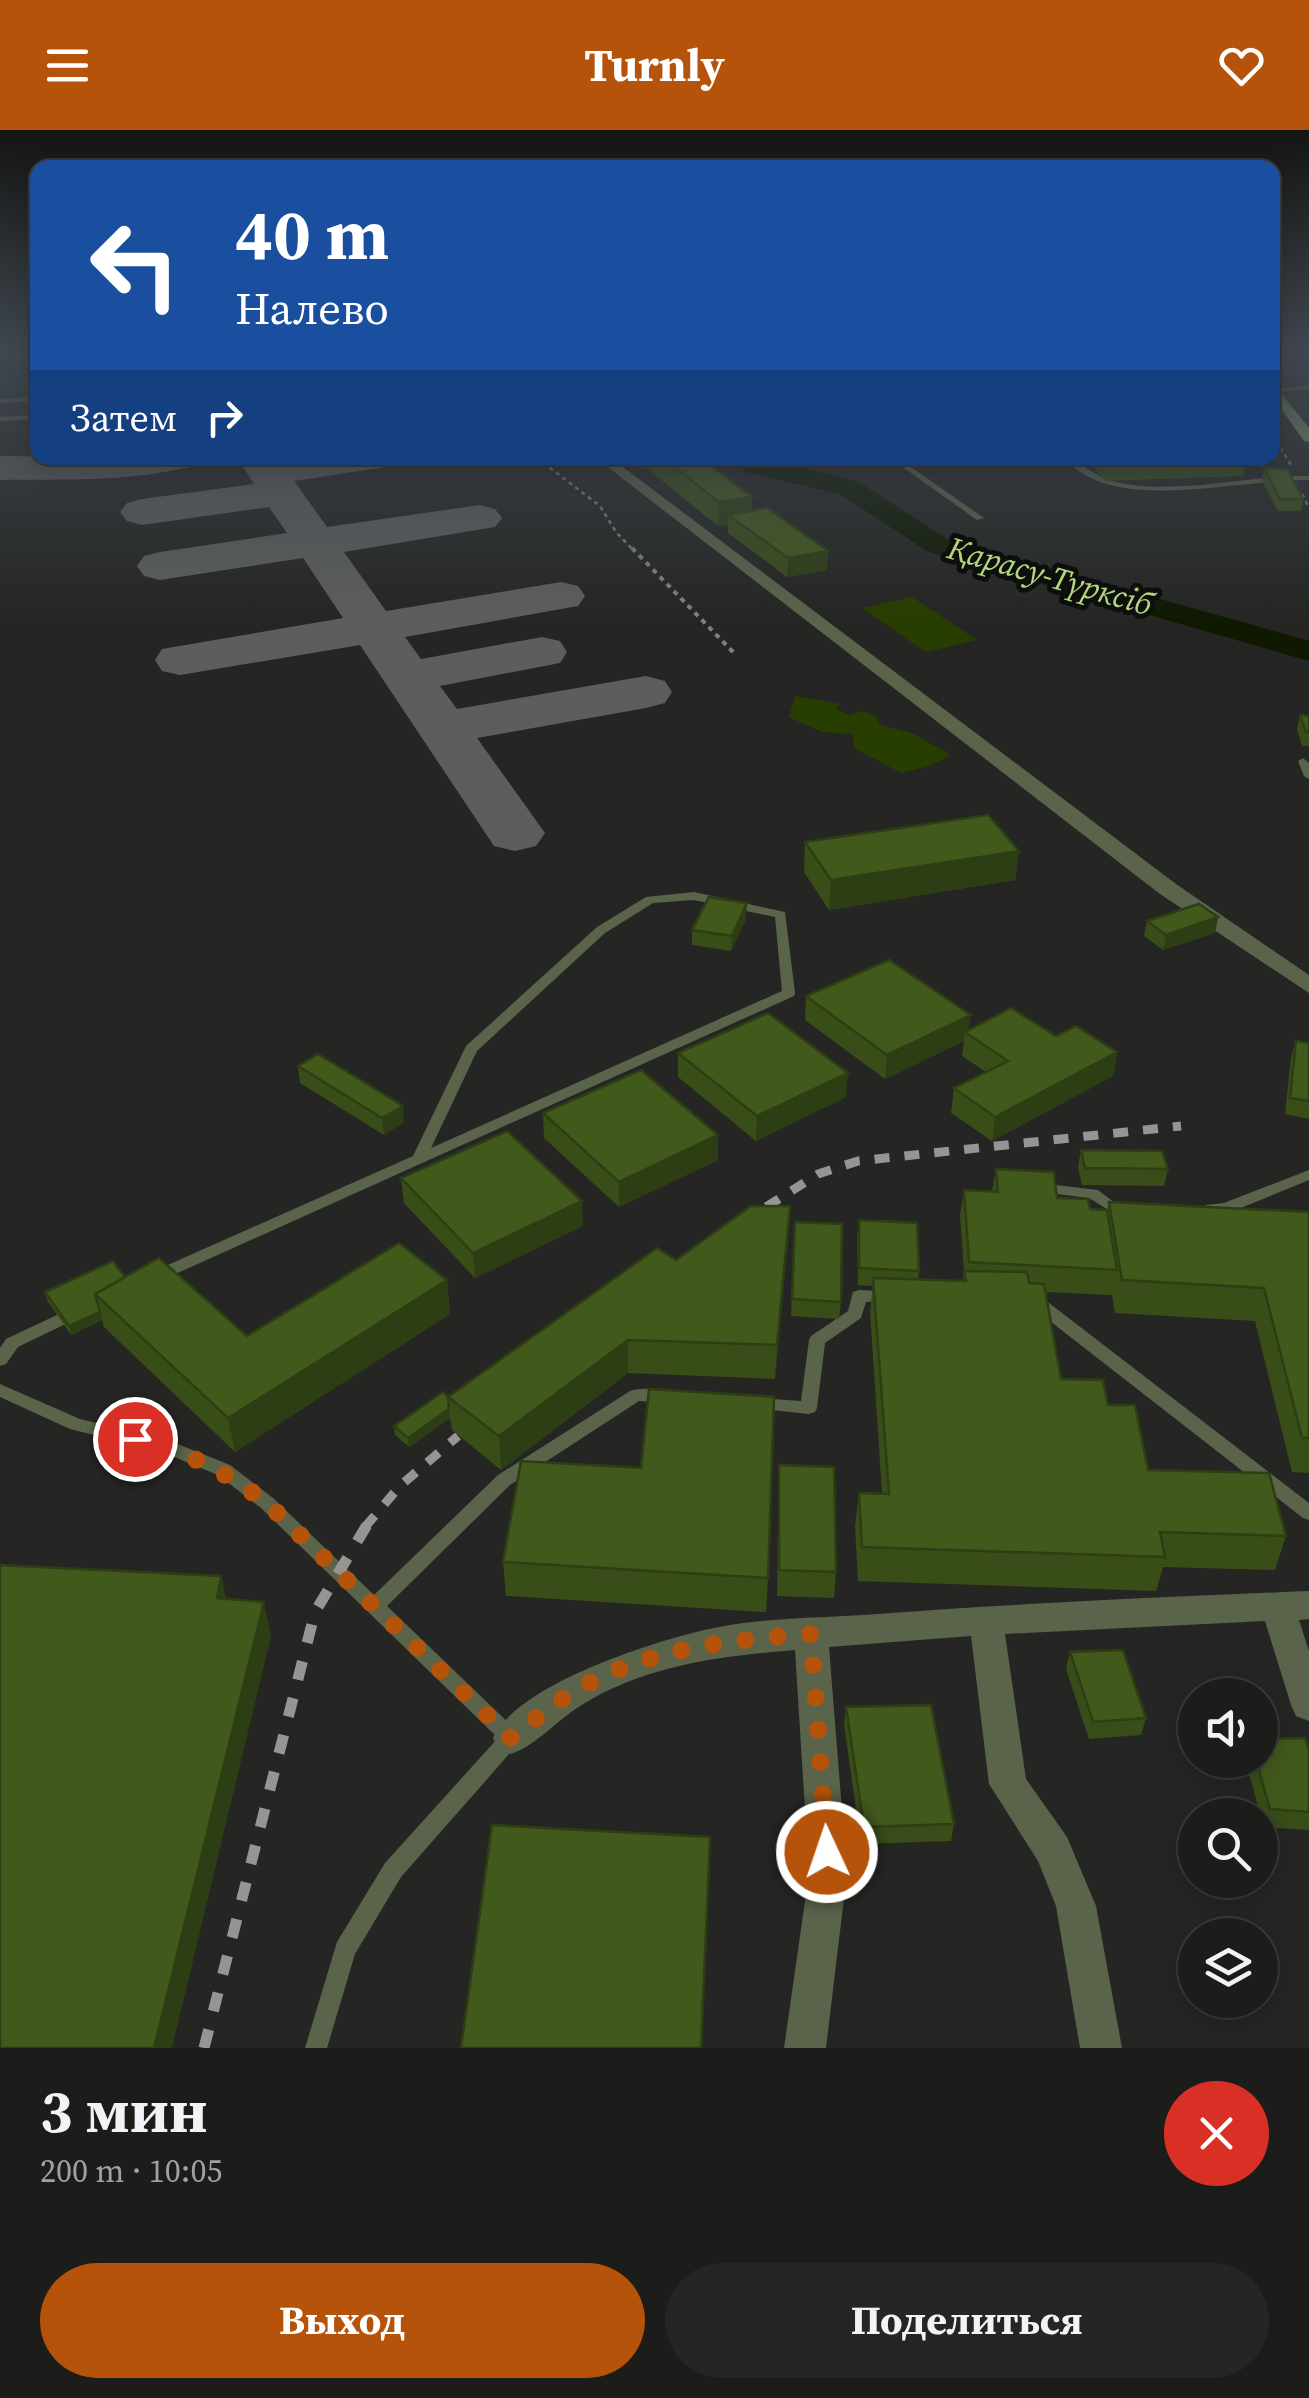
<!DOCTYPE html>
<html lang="ru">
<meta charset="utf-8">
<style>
:root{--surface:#1c1c1a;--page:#252523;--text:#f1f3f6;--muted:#a0a1a2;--line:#3a3a39;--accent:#b45309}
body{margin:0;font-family:"Source Serif 4",serif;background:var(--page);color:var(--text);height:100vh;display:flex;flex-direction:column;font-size:38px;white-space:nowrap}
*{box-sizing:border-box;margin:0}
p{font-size:32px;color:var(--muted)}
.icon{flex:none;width:55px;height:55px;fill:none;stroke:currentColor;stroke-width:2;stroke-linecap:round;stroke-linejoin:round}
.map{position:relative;height:1918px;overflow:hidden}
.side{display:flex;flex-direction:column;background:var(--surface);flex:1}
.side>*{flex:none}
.top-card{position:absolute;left:30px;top:30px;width:1250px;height:305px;border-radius:20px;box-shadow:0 5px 25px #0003,0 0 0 2px var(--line);background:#1a4fa0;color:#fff;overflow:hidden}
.fabs{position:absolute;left:1178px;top:1548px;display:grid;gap:20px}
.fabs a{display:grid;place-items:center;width:100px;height:100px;border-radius:50%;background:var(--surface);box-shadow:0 5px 25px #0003,0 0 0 2px var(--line);font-size:50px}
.pin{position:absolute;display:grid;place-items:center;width:85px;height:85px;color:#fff;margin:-42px;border:5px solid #fff;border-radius:50%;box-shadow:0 2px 10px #0007}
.me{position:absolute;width:110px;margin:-55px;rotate:357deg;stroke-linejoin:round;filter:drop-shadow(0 0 8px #0008)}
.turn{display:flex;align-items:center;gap:35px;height:210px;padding:0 40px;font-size:45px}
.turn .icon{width:130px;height:130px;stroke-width:2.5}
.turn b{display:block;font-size:70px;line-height:85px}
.then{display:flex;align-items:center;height:95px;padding:0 40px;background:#0003;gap:20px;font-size:38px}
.round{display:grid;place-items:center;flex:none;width:105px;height:105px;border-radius:52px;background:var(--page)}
.overview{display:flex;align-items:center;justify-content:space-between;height:170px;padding:0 40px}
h1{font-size:60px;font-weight:700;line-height:75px}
.cta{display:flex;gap:20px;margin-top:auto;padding:20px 40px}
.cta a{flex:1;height:115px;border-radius:60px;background:var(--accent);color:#fff;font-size:40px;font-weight:700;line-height:115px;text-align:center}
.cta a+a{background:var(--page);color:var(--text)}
header{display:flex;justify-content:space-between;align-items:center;height:130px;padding:0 40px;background:var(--accent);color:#fff;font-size:45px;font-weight:700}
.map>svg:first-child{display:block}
</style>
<header><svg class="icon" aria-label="menu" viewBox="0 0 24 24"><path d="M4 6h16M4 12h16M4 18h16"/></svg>Turnly<svg class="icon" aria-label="heart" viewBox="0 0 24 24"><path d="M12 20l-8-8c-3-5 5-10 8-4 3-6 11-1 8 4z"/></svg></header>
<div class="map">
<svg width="1309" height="1918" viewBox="0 0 1309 1918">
<rect width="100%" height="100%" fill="#252623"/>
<g fill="#283d00">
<path d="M912,467L977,510L926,522L862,478Z"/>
<path d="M795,566L840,574L836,579L849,585L862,581L876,586L880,595L912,603L951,625L930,636L901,643L854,618L853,604L822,602L789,587Z"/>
</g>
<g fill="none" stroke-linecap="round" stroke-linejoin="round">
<path fill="#0e1900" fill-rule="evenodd" d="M735,328H762L859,352L947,409L1309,511V531L927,421L840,364L745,342Z"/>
<g fill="#5d5e5c" fill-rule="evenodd">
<path d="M0,326L195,328L189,337C128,352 62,349 0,350Z"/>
<path d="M237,328H392L386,337L294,351L327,397L480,375L495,379L502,388L495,397L344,422L386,481L561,452L578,456L585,466L578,476L405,507L421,529L542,507L560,511L567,522L560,533L440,556L457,579L646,546L665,551L672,562L665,573L646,578L477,608L545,703L536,716L515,721L494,716L360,515L180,545L162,541L155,530L162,519L343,488L303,428L160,450L144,446L137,436L144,426L160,422L287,403L269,377L142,395L127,391L120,382L127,373L142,369L254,354Z"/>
</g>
<g stroke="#80817f" stroke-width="2.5" stroke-dasharray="4 4" stroke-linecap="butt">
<path d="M1272,304L1291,335"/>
<path d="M537,328L600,376L616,402L634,421"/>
<path d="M1302,364L1309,378"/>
</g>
<path stroke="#80817f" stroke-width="4" stroke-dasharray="5 5" stroke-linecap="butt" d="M632,418L735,524"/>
<g fill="#59644b" fill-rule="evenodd">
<path d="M1309,255V259L1277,262L1273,260Z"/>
<path d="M38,267V271L0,273V269Z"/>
<path d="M38,285V289L0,291V287Z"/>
<path d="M890,328H898L984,388L977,390Z"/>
<path d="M1064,328H1072C1087,339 1101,349 1120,353C1178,365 1249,345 1309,346V350C1245,349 1145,376 1089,347C1080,343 1071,335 1064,328Z"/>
<path d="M1303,628L1309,633V649L1304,646L1298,631Z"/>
<path d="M694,762L785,782L795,863L794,866L162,1150H152L149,1146L152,1142L413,1026L466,916L597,797L646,767ZM694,770L775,787L782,861L431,1018L477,921L605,803L653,773Z"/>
<path d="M1309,1040V1050L1231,1082L1211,1084L1204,1079L1206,1075L1224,1073Z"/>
<path d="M1038,1053L1098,1060L1128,1083L1126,1087L1121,1088L1089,1068L1033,1061L1031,1058Z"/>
<path d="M859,1160L894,1162L896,1166L894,1170L866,1172L861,1188L825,1213L817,1278L815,1282L809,1284L752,1278L750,1274L752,1270L758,1268L801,1271L809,1210L811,1206L848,1181L853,1162Z"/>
<path d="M1034,1164L1040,1166L1309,1373V1390L1303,1388L1028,1174L1026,1170L1028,1166Z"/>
<path d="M78,1175L84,1177L86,1181L84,1185L18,1217L6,1234L0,1236V1218L6,1209Z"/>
<path d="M0,1254L80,1289L165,1309L230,1335L273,1368L374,1465L498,1345L630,1261C642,1257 661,1259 673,1263L675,1267L673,1271L667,1273L639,1271L510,1355L387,1476L518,1602L521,1608L518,1614L401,1747L355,1824L327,1918H305L337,1812L385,1733L498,1608L261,1378L218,1345L162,1322L70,1299L0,1267Z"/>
</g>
<g fill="#59644b" fill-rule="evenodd">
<path d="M596,328H611L1176,754L1309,845V863L1160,764Z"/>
<path d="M1309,1461V1489L1299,1490L1309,1521V1591L1296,1586L1291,1575L1265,1491L1005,1504L1026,1649L1067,1707L1096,1776L1122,1918H1080L1056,1776L1038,1731L989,1654L971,1506L829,1517L847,1743L826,1918H784L809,1743L795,1520C721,1526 645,1535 580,1576C556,1591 538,1614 511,1624L498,1619L493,1608C518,1553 662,1508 719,1497C770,1487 826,1488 878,1484C1021,1473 1165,1467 1309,1461Z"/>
</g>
<path fill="#8ba16d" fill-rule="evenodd" d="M1272,252L1309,298V312L1304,311L1272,266Z"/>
<g stroke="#959694" stroke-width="9" stroke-dasharray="15 15" stroke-linecap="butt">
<path d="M741,1093L818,1044L858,1031L1181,996"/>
<path d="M365,1397L400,1356L458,1306"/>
</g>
<path stroke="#959694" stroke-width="11" stroke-dasharray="19 19" stroke-linecap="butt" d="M204,1918L315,1482L367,1395"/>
</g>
<g fill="#394d18">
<path d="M1272,305L1281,313L1278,330L1246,331L1243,346L1105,351L1087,328H1272Z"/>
<path d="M634,328H701L752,367V381L828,421L827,440L787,447L728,403V394L718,396Z"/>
<path d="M1264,338L1303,369L1301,381H1278L1262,350Z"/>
<path d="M1300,585L1309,586V616H1302L1297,599Z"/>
<path d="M805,712L1019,721L1015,750L829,780L804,742Z"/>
<path d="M1218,787L1215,803L1163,820L1144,806L1147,791Z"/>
<path d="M746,789L731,821L692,815V800Z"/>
<path d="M806,866L969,900L1056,906L1117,922L1113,946L992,1011L951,983L954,958L986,942L962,926L964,911L885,949L805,890Z"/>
<path d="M1296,911L1309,913V989L1285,984L1291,927Z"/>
<path d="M678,923L846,967L756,1011L678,947Z"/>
<path d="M298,936L404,992L384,1005L300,953Z"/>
<path d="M543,983L718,1005V1030L619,1077L544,1008Z"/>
<path d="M1081,1020L1168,1039L1164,1056L1082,1055L1078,1037Z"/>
<path d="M996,1039L1057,1068L1090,1079L1107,1080L1109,1072L1309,1082V1343L1292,1342L1255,1191L1115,1183L1112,1165L1045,1162L1061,1249L1108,1275L1148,1340L1286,1406L1275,1440L1163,1437L1156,1461L858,1451L855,1396L859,1363H882L870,1182L873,1156L858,1155L857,1107L859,1090L919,1141L918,1150L963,1151L964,1141L960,1085L964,1060L992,1061Z"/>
<path d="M401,1048L583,1096L475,1148L404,1073Z"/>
<path d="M790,1076L775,1249L628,1243L501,1340L452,1300L450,1288L409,1317L395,1305L394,1296L448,1266L676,1130Z"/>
<path d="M795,1092L841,1172L839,1189L791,1186Z"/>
<path d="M125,1147L247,1206L447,1150L450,1184L235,1322L104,1197L102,1190L71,1205L47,1170L45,1162Z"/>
<path d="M779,1335L836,1442L834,1468L777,1466Z"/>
<path d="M503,1432L768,1448L766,1482L506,1466Z"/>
<path d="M1070,1522L1146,1588L1141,1605L1089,1609L1066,1539Z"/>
<path d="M846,1577L954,1694L951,1711L861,1714L844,1594Z"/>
<path d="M1309,1620V1700L1264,1697L1245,1630H1260Z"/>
</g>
<g fill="#2e3e14">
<path d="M752,367L751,390L728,385V394L718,396L719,372Z"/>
<path d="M828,421L827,440L787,447L788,428Z"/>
<path d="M1019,721L1015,750L829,780L831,750Z"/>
<path d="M747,773L746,789L731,821L732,806Z"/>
<path d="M1218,787L1215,803L1163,820L1166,805Z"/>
<path d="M971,885L968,904L965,902L964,911L885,949L887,925Z"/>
<path d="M1117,922L1113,946L992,1011L995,987Z"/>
<path d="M848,943L846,967L756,1011L757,986Z"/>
<path d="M403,976L404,992L384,1005L382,988Z"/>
<path d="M718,1005V1030L619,1077V1052Z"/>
<path d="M582,1071L583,1096L475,1148L473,1123Z"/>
<path d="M790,1076L788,1109L775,1249L777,1215Z"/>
<path d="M447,1150L450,1184L235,1322L228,1288Z"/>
<path d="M100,1182L102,1190L71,1205L69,1196Z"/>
<path d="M628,1210V1243L501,1340L499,1306Z"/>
<path d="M449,1279L450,1288L409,1317L408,1308Z"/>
<path d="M221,1446L229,1480L217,1468Z"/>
<path d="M264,1472L271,1506L172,1918H154Z"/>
</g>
<g fill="#42591c" stroke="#2e3e14" stroke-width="2.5">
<path d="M1272,305L1281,313H1272Z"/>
<path d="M663,328H701L752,367L719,372Z"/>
<path d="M1264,338L1287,339L1303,369H1280Z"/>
<path d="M767,378L828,421L788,428L728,385Z"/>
<path d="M1300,585L1309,586V602H1306Z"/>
<path d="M988,685L1019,721L831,750L805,712Z"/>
<path d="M709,767L747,773L732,806L692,800Z"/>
<path d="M1199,774L1218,787L1166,805L1147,791Z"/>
<path d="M889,830L971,885L887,925L806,866Z"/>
<path d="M1011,878L1056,906L1076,896L1117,922L995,987L954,958L1008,931L965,902Z"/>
<path d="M768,883L848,943L757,986L678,923Z"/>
<path d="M1296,911L1309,913V971L1290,968Z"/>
<path d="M318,924L403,976L382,988L298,936Z"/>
<path d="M641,940L718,1005L619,1052L543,983Z"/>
<path d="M507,1001L582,1071L473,1123L401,1048Z"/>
<path d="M1081,1020L1162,1021L1168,1039L1085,1038Z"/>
<path d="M996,1039L1054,1042L1057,1068L1088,1069L1090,1079L1107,1080L1117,1140L969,1132L964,1060L998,1062Z"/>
<path d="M1109,1072L1309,1082V1308H1302L1264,1158L1122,1150Z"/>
<path d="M751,1076H790L777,1215L628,1210L499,1306L448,1267L657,1118L676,1130Z"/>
<path d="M859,1090L917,1093L919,1141L859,1138Z"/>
<path d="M795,1092L842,1094L841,1172L792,1169Z"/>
<path d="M399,1113L447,1150L228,1288L95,1164L159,1128L247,1206Z"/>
<path d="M113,1131L125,1147L95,1164L100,1182L69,1196L45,1162Z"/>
<path d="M964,1141L1027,1142L1029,1153L1044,1154L1061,1249L1103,1250L1108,1275H1135L1148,1340L1269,1343L1286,1406L1160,1402L1165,1427L862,1417L859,1363L889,1364L873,1148L966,1151Z"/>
<path d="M649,1259L774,1267L768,1448L503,1432L521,1331L641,1338Z"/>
<path d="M443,1262L457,1274L448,1267L449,1279L408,1308L394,1296Z"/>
<path d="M779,1335L834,1337L836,1442L779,1440Z"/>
<path d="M0,1435L221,1446L217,1468L264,1472L154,1918H0Z"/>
<path d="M1123,1520L1146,1588L1093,1592L1070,1522Z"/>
<path d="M931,1575L954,1694L864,1697L846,1577Z"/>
<path d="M1305,1608L1309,1620V1682L1270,1679L1256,1630H1260V1609Z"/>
<path d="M492,1695L710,1707L701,1918H461Z"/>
</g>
<linearGradient id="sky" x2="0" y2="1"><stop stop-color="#141513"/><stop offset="0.45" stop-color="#404750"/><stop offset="1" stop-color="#404750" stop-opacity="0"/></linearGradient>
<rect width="1309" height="493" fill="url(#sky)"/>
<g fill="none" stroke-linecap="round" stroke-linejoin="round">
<path stroke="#b45309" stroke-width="18" stroke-dasharray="0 32.4" d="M135,1309C188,1322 224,1341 267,1373L511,1608C529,1594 547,1579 567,1566C640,1519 727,1510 811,1504L827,1722"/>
</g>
<g text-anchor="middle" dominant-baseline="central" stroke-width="10" stroke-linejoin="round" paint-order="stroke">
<g font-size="32" font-style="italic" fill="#b2d77f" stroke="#0e0f0d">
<text transform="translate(1050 446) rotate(16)">Қарасу-Түрксіб</text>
</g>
</g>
</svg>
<div class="fabs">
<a><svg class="icon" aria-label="sound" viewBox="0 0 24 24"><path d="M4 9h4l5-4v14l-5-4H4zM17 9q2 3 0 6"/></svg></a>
<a><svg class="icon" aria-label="search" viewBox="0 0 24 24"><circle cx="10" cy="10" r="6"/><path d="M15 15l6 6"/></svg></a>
<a><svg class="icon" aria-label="layers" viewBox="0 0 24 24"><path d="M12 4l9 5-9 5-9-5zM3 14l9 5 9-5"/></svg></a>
</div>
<div class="pin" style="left:135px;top:1309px;background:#d93025"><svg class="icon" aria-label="arrive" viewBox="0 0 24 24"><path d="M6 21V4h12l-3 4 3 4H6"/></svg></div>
<svg class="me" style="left:827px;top:1722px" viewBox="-20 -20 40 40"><circle r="17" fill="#b45309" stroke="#fff" stroke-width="3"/><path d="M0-11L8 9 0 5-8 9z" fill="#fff"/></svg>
<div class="top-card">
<div class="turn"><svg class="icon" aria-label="left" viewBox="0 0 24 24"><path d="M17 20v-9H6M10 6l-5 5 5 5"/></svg><div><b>40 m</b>Налево</div></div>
<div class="then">Затем<svg class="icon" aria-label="right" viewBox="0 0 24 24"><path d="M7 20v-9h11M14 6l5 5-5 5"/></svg></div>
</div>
</div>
<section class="side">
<div class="overview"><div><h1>3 мин</h1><p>200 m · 10:05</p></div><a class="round" style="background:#d93025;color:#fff"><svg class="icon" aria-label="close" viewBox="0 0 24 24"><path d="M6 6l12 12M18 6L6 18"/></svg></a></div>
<div class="cta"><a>Выход</a><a>Поделиться</a></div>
</section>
